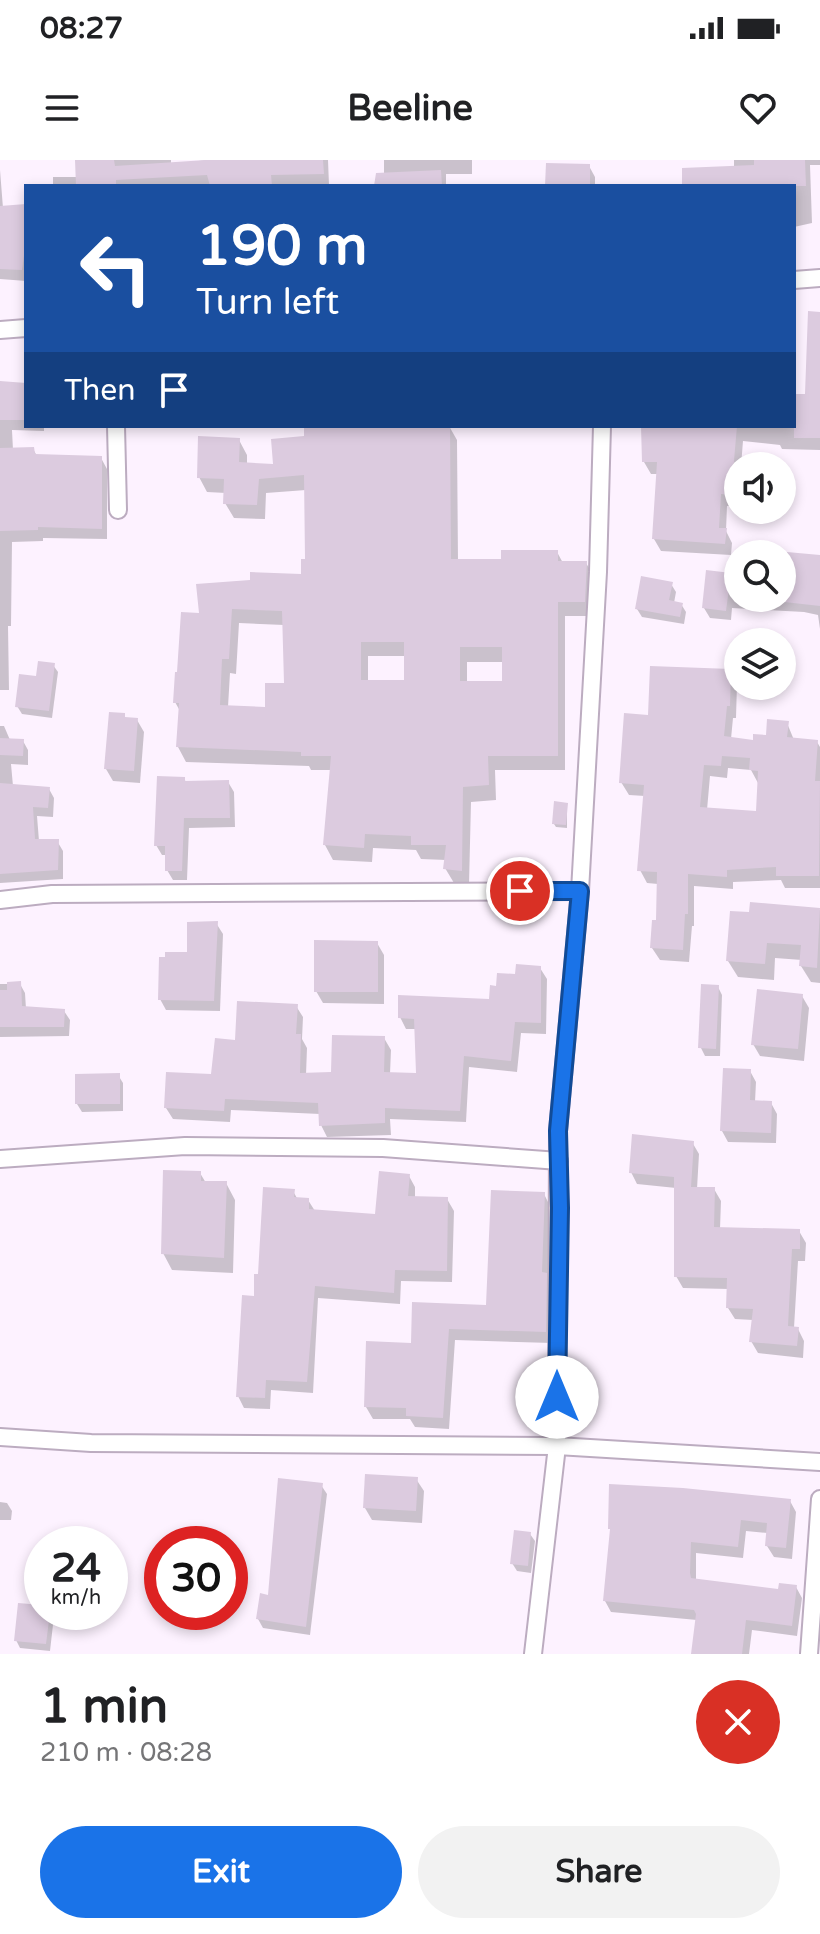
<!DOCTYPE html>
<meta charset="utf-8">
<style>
:root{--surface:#fff;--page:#f2f2f2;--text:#202124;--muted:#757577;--accent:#1a73e8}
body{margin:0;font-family:"Varela Round",sans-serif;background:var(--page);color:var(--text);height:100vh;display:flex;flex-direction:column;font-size:30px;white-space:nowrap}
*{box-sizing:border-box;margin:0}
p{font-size:26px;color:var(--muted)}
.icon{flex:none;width:44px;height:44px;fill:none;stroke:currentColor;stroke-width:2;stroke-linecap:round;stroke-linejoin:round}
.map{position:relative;height:1494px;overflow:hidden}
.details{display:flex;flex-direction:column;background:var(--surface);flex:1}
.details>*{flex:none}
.top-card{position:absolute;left:24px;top:24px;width:772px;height:244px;border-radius:0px;box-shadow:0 4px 12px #0003;background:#1a4fa0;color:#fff;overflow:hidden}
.tools{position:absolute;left:724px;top:292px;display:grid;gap:16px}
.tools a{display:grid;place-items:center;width:72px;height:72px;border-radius:50%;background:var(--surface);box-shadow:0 4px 12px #0003;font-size:40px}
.speed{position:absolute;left:24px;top:1366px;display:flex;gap:16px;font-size:40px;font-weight:700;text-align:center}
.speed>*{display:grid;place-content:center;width:104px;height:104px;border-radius:50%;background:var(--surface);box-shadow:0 4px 12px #0003;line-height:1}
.speed small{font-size:20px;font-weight:400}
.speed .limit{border:12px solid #d22;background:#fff;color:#111}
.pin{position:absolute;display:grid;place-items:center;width:68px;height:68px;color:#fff;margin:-34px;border:4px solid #fff;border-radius:50%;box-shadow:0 2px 8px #0007}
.me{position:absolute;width:88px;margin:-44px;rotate:0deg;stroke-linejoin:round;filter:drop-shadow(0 0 6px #0008)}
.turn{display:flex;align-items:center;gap:28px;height:168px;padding:0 40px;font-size:36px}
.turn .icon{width:104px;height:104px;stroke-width:2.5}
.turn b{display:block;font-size:56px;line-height:68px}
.then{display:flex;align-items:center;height:76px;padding:0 40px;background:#0003;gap:16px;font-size:30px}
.round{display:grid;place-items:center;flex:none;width:84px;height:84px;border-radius:42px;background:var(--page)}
.head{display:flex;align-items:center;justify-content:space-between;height:136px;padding:0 40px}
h1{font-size:48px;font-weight:700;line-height:60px}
.cta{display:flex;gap:16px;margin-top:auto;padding:16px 40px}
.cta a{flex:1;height:92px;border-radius:48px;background:var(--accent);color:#fff;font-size:32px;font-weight:700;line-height:92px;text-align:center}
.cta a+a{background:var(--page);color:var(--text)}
.status{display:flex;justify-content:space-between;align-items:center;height:56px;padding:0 40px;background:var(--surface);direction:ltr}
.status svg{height:22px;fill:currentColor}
header{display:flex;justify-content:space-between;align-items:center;height:104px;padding:0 40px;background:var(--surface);font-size:36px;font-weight:700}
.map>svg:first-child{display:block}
</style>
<div class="status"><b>08:27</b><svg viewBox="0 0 49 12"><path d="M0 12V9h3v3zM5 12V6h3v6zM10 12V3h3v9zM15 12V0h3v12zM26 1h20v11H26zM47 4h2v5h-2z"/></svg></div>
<header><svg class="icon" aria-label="menu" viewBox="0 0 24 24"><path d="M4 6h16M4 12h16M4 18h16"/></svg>Beeline<svg class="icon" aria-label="heart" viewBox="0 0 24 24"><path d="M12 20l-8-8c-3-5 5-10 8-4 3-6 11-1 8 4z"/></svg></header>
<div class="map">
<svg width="820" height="1494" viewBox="0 0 820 1494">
<rect width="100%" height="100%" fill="#fdf2ff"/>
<g fill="#0003" fill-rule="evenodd">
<path d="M77,0H171V4L208,0H328L329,25L53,26V17H77Z"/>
<path d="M384,0H472V14H446V26H376L384,14Z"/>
<path d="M734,0H820V5H810L812,63L794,67V26H685L684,10L734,8Z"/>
<path d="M589,6L595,17V26H547Z"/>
<path d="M0,10L3,48L26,46V121L0,119Z"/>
<path d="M820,153V290L782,289L780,285L743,281L741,306H738L737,346H727L726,371L732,383L731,395L661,391L654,379L658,314H651L644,302L642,266H794V236H807Z"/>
<path d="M0,221L6,224L26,225V266H111H44V271L12,270L13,290L33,289L37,296L101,298L107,309V379L43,378V381L12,382L11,466H8L9,530H0Z"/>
<path d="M449,266L457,280L458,401H503L557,392L563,403H586L595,418L593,456H565V610H495L496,640L471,642L469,725L454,723L445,708L446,700L421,699L416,690L373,688L372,702L333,700L325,685L332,610H311L309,606L186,602L178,587L180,551L175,542L202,455L303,416L307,401L306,330L266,333L265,359L234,358L225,343L226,333L207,332L199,317L239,280L247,295V304L275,306ZM239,463L284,465L286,525L267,549L228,547L230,513L236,514ZM368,496H406V522H368ZM467,502H504V523H467Z"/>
<path d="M820,397V469L818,455L804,452L732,448L731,460L710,458L704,448L708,412L738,416V438H782V399Z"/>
<path d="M671,424L676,432L674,443L681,444L686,452L684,464L642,457L637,449Z"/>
<path d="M53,505L58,512L52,558L22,554L17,546Z"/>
<path d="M730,511L737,524L736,558H733L731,579L755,582L767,578L787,563L794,580L817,582L820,587V728H785L781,720L733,722V729L694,726V766H692L689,802L660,800L652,788L658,762V724L647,723L640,710L645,636L629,635L621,622L650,557ZM728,608L751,610L758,623V654L707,650L710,616L727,618Z"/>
<path d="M126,559L137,560L144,572L140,623L113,621L106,609Z"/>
<path d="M0,566H4L10,580L23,581L28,590V605L11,604L13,626L49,629L54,638L53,657L37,656L39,681H57L63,691V719L0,723Z"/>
<path d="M184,619L187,623L228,622L234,632L235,667L189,668L187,720H173L167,710V695H162L156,685Z"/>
<path d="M567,645V668L556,667L554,664Z"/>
<path d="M752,745L820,750V823L811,822L801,806L802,800L775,798L774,820L738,817L728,801L751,754Z"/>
<path d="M216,763L223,774L220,851L166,850L160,839Z"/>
<path d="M377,783L384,795V844L323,843L316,831Z"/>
<path d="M540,808L547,819L546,874L521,873L517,912L469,907L466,962L390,959L391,975L327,977L321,965L320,954L231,950L230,962L173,959L166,948L213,916L237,882L296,846L303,857L302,879L307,888L306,915L333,914L384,878L391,890L390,914L418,915L416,869H406L400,857L491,842L498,828L517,816Z"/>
<path d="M0,824H20L25,833L26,849L64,851L70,860L69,876L0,877Z"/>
<path d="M718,827L722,835L720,896H705L701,888Z"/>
<path d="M802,836L809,848L804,901L760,896L753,884Z"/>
<path d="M750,911L756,922L755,942L771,943L777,954L776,983L728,982L722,971Z"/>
<path d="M118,915L123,923V951L82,952L77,944Z"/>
<path d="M692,982L699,994L697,1029H714L721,1041L720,1069L799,1071L806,1083L805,1101H798L794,1168L798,1169L804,1181L803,1198L758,1193L751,1181L753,1160L735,1159L728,1148L729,1129L683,1128L676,1116V1028L637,1024L631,1012Z"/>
<path d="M200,1013L206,1023H226L235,1040L233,1113L172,1110L163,1093Z"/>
<path d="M409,1016L415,1027V1039H447L454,1051L452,1122L401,1121L400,1144L318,1138L313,1233L271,1230L270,1249L244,1248L238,1236L260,1116L293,1031L298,1040H308L315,1051L377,1056Z"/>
<path d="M544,1034L550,1046L548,1120L552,1126V1183L455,1180L449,1269L415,1267L410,1259H373L366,1247L413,1185L488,1147Z"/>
<path d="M416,1319L424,1331L422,1363L372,1360L365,1348Z"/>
<path d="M321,1325L327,1334L310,1475L263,1468L258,1459Z"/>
<path d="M790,1341L796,1352L792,1399L774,1397L767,1386L768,1373L746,1371L743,1398L696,1393V1420L780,1431L796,1427L802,1438L797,1476L752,1470L749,1494H693L697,1460L611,1452L605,1441L612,1372L610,1369Z"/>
<path d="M0,1342L7,1343L12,1351L11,1360H0Z"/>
<path d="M530,1374L535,1381L531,1413L517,1411L512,1403Z"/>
<path d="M42,1447V1452H51L54,1456L50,1491L20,1488L16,1480Z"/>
</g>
<g fill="#dccbdf" fill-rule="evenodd">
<path d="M75,0H114L115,6L206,0H323L324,14L271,15L272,26H210L207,15L116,20V26H76Z"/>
<path d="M754,0H805L806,26L682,25V8L754,5Z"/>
<path d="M546,3L590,4V26H545Z"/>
<path d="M441,10L442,26H374L376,13Z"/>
<path d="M26,44V81L22,110L0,109V46Z"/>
<path d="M808,151L820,152V278H794V234H805Z"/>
<path d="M0,221L26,223V260H0Z"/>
<path d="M304,266H450L451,399H501V390H558V401H587L585,442H558V596H488L489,625L463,627L462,711L443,709L446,685H411V676L365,674L364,688L323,685L331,596H301V592L176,587L179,543H173L175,512H177L181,452L199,453L196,424L250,420V412L301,414V399H305L304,315L259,319L257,345L223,344L224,319L197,318L198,276L240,278L239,302L273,304L271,279L304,276ZM232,449L282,451L284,523H265V547L220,545L222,499H229ZM361,482H404V520H361ZM460,487H502V521H460Z"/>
<path d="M641,266H737L731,335L721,334L719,368H727L725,384L652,379L657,302H642Z"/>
<path d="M34,287L35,294L102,296V369L38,367V370L0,371V288Z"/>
<path d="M787,392L820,395V446L784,442Z"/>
<path d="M706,410L731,413L726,451L702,448Z"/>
<path d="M641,416L673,422L669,440L683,443L680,457L635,449Z"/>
<path d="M38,501L55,503L49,551L15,547L19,514L36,516Z"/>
<path d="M650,506L731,509L730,546H727L724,576L753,580V574L766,575L767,559L789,561L787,577L818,580L815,621H820L819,716H776V707L727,710V717L688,714V754H685L683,790L650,788L652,760H656L657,712L637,711L644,625L619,623L624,553L648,555ZM722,596L750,598L749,610L758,611L756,651L700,647L704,605L721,606Z"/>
<path d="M109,552L125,553V557L138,558L134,611L104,609Z"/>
<path d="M0,578L24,579L23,596L0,595Z"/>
<path d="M157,616L185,617V621L229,620L230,658H184L182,711H165V686H154Z"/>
<path d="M0,623L50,627L48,648L33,647L35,679H59L58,710L0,714Z"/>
<path d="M554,641L568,643L566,665L552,664Z"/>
<path d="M750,742L820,748L817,808L799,806L801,785L767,783L765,804L726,801L730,751L749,752Z"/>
<path d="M218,761L214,841L158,840L159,797H165V792H187V762Z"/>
<path d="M314,780L378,781V832H314Z"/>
<path d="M516,804L541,806V863L515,862L511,901L464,896L460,951L385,948V963L319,966L318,943L225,939L224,951L164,948L166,912L211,914L215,878L235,880L237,841L298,844L296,874H301L300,913L331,912L332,875L385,876L384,912L416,913L414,859L398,858V835L489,839L490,825L496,826L497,813L515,814Z"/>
<path d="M21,821L22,846L65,849L64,867H0V830H7V822Z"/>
<path d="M701,824L719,825L716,889L698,888Z"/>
<path d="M757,829L803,834L798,889L751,885Z"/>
<path d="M723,908L751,909L750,940L772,941L771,973L720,971Z"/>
<path d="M120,913V944H75V914Z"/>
<path d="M632,974L694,981L691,1027H715L714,1067L800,1069V1089H792L788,1166L799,1167L797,1186L749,1182L753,1149L726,1148L727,1118L674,1117V1017L629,1013Z"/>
<path d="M163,1010L201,1011V1021H227L224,1098L161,1094Z"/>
<path d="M379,1011L410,1014L408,1036L448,1037L447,1111L395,1110L394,1133L315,1126L307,1222L266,1220L265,1238L236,1237L242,1135L254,1136V1114H258L263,1027L295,1029L294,1037L309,1038V1049L375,1054Z"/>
<path d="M491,1030L545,1032L542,1112L547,1113L546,1172L449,1169L443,1258L406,1256V1248L364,1247L366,1181L411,1183L412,1142L486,1145Z"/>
<path d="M365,1314L418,1317L416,1351L363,1348Z"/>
<path d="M278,1318L323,1323L306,1467L256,1459L260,1433L268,1435Z"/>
<path d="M609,1324L683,1328L791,1339L786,1388L765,1386L767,1363L741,1360L738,1387L691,1382L690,1413L691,1418L778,1429L779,1423L797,1425L792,1466L746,1460L742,1494H691L696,1454L694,1450L603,1441L610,1369H608Z"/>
<path d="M514,1370L531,1372L528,1406L510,1404Z"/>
<path d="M18,1443L42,1445V1452H50L46,1484L14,1481Z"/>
</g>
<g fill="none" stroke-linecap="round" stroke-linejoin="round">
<g stroke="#bcacc0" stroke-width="20">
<g id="minor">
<path d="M794,120L820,118"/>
<path d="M0,170L26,168"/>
<path d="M116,266L118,350"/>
<path d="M0,740L52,734L580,731"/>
<path d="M0,999L185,986L383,988L559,1001"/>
<path d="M0,1277L91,1283L557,1286L820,1302"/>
<path d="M533,1494L557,1286L558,971L580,731L598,412L602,266"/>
<path d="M809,1494L820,1339"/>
</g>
</g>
<use href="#minor" stroke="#fff" stroke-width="16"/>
</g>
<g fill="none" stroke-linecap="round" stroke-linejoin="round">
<g stroke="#114b97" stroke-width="20">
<path id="route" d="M520,731H580L558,971L560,1048L557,1237"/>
</g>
<use href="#route" stroke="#1a73e8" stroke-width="14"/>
</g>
</svg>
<div class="tools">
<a><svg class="icon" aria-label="sound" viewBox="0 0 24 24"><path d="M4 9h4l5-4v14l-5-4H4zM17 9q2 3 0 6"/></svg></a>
<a><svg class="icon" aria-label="search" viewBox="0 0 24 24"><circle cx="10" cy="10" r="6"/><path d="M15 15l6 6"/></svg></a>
<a><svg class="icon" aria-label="layers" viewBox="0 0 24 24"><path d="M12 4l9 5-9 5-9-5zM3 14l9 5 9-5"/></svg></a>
</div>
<div class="speed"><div>24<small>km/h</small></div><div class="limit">30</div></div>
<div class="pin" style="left:520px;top:731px;background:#d93025"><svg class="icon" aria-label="arrive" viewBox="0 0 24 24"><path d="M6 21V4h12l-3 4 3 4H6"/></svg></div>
<svg class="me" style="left:557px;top:1237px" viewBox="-20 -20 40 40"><circle r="19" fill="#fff"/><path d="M0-13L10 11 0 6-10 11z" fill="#1a73e8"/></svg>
<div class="top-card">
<div class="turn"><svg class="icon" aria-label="left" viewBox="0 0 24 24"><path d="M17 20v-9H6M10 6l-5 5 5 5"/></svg><div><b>190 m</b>Turn left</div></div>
<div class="then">Then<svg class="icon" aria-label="arrive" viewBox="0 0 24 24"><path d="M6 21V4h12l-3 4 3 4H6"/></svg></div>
</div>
</div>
<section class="details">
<div class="head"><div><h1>1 min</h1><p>210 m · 08:28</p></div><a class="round" style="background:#d93025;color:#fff"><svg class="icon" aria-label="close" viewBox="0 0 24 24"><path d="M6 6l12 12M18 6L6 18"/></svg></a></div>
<div class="cta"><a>Exit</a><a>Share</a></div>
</section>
